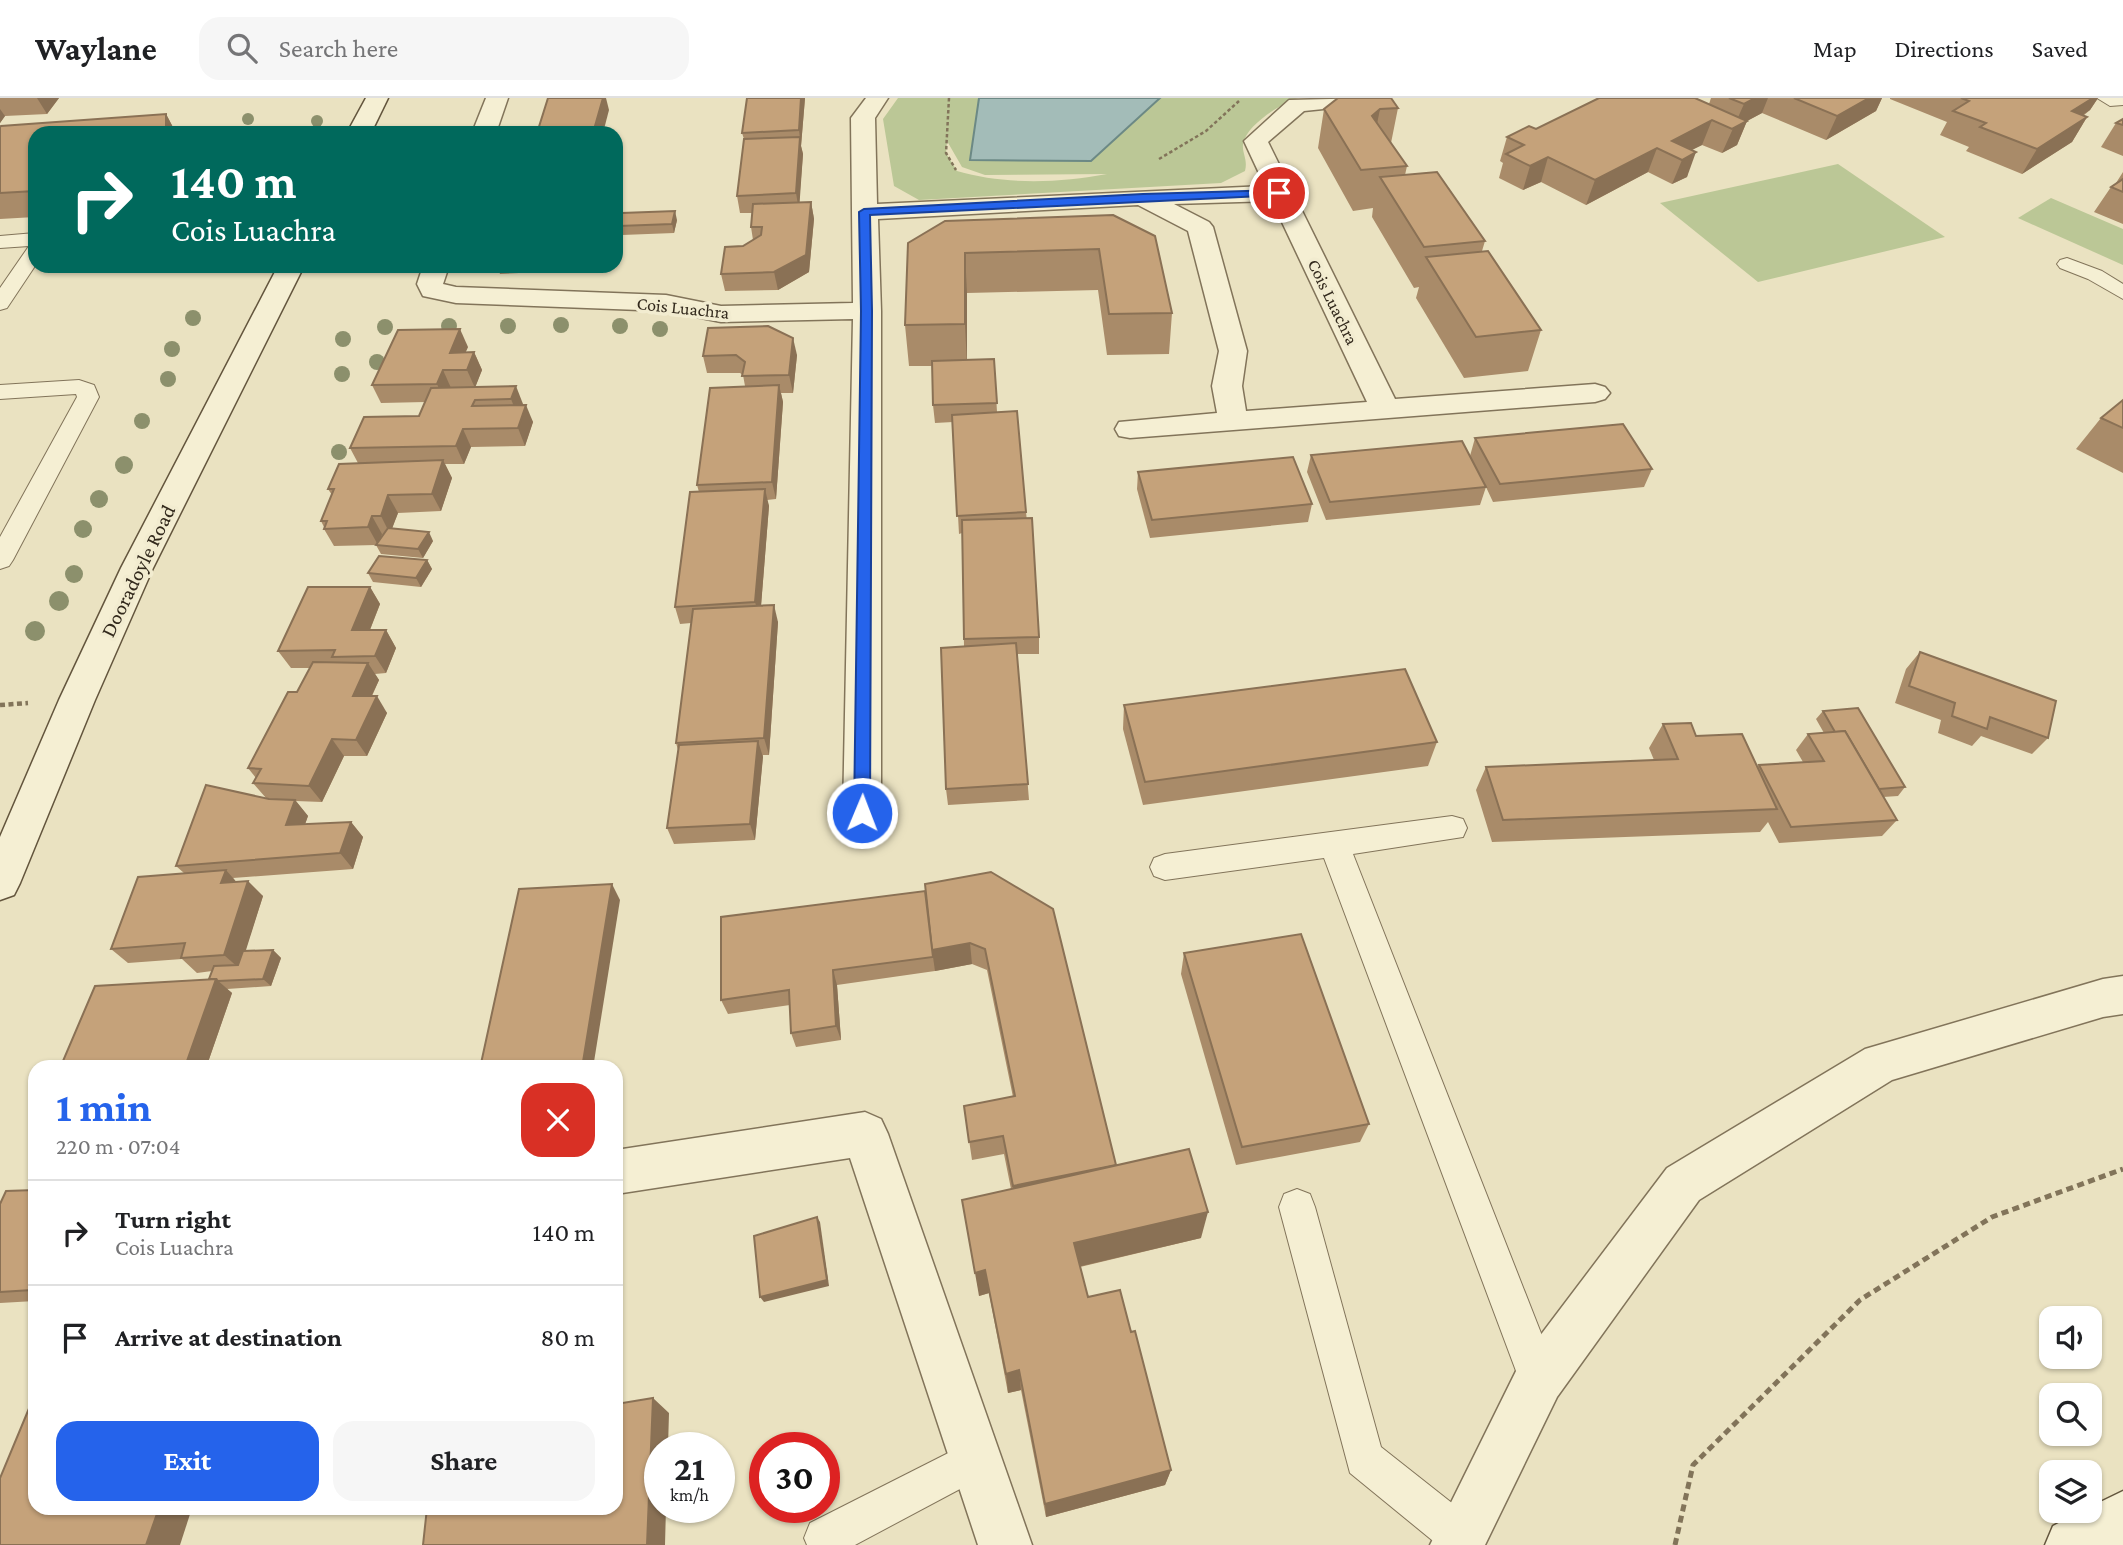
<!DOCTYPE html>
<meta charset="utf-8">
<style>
:root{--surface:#fff;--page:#f6f6f6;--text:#202124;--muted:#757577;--line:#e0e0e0;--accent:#2563eb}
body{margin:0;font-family:"Crimson Pro",serif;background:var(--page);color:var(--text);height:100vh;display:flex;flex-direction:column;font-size:26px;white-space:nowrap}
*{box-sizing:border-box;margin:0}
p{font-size:23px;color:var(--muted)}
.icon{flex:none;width:38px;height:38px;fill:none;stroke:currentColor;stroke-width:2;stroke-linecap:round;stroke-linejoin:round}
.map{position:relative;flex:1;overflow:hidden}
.sheet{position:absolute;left:28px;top:962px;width:595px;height:455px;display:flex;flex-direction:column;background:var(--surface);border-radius:21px;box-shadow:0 2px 5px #0004}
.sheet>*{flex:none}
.top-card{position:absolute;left:28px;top:28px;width:595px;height:147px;border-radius:21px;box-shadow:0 2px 5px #0004;background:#00695c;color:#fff;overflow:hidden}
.tools{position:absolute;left:2039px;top:1208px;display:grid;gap:14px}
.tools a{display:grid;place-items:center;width:63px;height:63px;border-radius:14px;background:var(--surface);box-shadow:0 2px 5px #0004;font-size:35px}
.speed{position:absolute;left:644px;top:1334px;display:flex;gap:14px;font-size:35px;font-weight:700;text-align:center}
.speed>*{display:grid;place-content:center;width:91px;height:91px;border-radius:50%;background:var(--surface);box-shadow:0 2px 5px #0004;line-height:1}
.speed small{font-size:18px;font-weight:400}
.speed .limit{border:10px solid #d22;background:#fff;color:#111}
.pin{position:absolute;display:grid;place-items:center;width:60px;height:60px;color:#fff;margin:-30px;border:4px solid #fff;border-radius:50%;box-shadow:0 2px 7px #0007}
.me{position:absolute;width:77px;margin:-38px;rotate:1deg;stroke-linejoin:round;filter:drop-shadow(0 0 5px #0008)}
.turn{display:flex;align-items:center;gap:24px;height:147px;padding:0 28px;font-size:32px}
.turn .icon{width:91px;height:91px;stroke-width:2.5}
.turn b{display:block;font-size:49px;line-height:60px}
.round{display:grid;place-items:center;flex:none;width:74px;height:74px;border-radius:21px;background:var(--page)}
.summary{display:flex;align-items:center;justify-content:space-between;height:119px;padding:0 28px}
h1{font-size:42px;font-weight:700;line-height:52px;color:var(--accent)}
.action{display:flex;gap:14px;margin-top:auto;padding:14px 28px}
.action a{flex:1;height:80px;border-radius:21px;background:var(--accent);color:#fff;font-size:28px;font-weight:700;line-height:80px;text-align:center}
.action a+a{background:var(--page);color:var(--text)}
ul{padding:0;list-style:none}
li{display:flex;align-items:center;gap:21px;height:105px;padding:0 28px;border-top:2px solid var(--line)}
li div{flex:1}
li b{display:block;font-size:26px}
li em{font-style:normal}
header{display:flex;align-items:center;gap:42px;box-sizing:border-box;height:98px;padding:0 35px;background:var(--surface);border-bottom:2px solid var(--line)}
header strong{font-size:33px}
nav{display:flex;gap:38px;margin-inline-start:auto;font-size:24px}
.search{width:490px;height:63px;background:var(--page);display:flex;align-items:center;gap:18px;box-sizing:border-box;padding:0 24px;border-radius:21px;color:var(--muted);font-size:26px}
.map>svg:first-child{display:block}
</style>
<header>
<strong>Waylane</strong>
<div class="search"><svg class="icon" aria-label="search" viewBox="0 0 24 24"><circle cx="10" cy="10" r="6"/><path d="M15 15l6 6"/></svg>Search here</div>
<nav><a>Map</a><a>Directions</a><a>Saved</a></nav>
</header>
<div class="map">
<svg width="2123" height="1447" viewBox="0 0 2123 1447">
<rect width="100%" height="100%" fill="#eae2c1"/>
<g fill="#bbc796" fill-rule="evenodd">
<path d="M898,0H979L971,62L1091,63L1160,0H1298C1282,5 1246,27 1243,46C1242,56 1248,61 1245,73L1221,85L919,102L894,88L883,21ZM947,43L962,69L985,77L1107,76C1059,85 1005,87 957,73L946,55Z"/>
<path d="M1838,66L1945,139L1758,184L1660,105Z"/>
<path d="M2051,100L2123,131V167L2018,120Z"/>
</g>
<path fill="#a3bcb8" stroke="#6c8985" stroke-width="2" d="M979,0H1160L1091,63L970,62Z"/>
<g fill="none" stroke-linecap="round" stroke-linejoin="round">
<g stroke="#82745a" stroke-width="2">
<g id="service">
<path d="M2097,0H2123V7L2110,8Z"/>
<path d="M35,135V168L7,210L0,212V190L29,148L0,150V138Z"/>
<path d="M2067,160L2102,173L2123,186V201L2088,181L2060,170L2057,166L2060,162Z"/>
<path d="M79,282L94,287L99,299L13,462L9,468L0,471V439L77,299L76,296L0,301V287Z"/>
<path d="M1452,718L1463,721L1467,730L1463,739L1353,756L1559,1281L1553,1295L1539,1301L1525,1295L1519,1281L1324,760L1165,782L1154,778L1150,769L1154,760L1165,756Z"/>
<path d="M1297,1091L1310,1096L1315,1109L1381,1349L1476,1424L1482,1439L1479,1447H1438L1350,1375L1279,1109L1284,1096Z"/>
<path d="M976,1341L990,1347L996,1361L990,1375L855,1447H807L804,1440L810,1425Z"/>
</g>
</g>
<g stroke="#82745a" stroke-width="3">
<g id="minor">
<path d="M486,0H508L496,35H472Z"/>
<path d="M866,0H888L875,20L877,106L1265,88L1244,43L1289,2L1373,0L1370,5L1362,7L1304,13L1268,44L1395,301L1595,286L1605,289L1610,295L1605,301L1595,304L1130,340L1119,338L1115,331L1119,324L1217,315L1212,288L1219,253L1188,133L1138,107L878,121L881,213V715L876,726L862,730L848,726L843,715L853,221L721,224L666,213L456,205L423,198L417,186L423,168H449L443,186L456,189L666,197L721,208L853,205L851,20ZM1272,103L1367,304L1246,313L1242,288L1247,253L1213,129L1209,124L1174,106Z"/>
<path d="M2123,878V916L2103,919L1892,982L1699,1102L1557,1299L1485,1447H1430L1521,1263L1667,1070L1865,951L2103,881Z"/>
<path d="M865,1014L881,1021L888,1036L1032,1447H978L850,1060L616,1096V1052Z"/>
</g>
</g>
<g stroke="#63553d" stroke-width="3">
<g id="secondary">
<path d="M366,0H388L371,35H347Z"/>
<path d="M278,168H304L153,470L95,602L20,785L14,797L0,802V739L59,602L121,470Z"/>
<path d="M2123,1393V1447H2045L2053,1428L2083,1412H2090V1409Z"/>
</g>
</g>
<g stroke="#82745a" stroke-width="2.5" stroke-dasharray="3.5 2.5" stroke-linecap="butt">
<path d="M949,0L946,55L956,72"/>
<path d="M1159,61L1206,33L1239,3"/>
</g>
<path stroke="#82745a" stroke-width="4.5" stroke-dasharray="5 3.5" stroke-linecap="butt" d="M0,607L28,605"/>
<path stroke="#82745a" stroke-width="5" stroke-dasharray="7 4.5" stroke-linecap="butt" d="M1675,1447L1693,1367L1860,1202L1992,1119L2123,1071"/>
<use href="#service" fill="#f5efd3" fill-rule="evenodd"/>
<use href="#minor" fill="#f5efd3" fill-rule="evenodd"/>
<use href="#secondary" fill="#f5efd3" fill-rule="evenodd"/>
</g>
<g fill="#8c906c">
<circle cx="248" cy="21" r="6"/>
<circle cx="317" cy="23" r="6"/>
<circle cx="193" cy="220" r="8"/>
<circle cx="561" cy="227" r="8"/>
<circle cx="449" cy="228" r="8"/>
<circle cx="508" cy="228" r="8"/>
<circle cx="620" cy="228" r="8"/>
<circle cx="385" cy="229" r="8"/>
<circle cx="660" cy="231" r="8"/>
<circle cx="343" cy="241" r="8"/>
<circle cx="172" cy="251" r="8"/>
<circle cx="377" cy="264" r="8"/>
<circle cx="342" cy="276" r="8"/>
<circle cx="168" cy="281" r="8"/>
<circle cx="142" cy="323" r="8"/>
<circle cx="339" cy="354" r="8"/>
<circle cx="124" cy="367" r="9"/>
<circle cx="99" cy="401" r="9"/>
<circle cx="83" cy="431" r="9"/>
<circle cx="74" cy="476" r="9"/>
<circle cx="59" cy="503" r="10"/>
<circle cx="35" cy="533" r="10"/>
</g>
<g fill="#a98b69">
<path d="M0,0H59L47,16L5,18L0,25Z"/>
<path d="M747,0H805L801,48L803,56L799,105L811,104L814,121L809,174L778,192L725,193L721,176L743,148L753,142L751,129L752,115H740L737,98L744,41L742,35Z"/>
<path d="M1711,0H1882L1876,13L1826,42L1762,15L1747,23L1737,47L1722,55L1702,47L1692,52L1687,79L1672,86L1648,74L1586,107L1541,84L1523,92L1499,80L1503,65L1500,63L1507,39L1536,31L1709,6Z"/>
<path d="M1890,0H2098L2090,12L2083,18L2087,19L2072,44L2022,76L1966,53L1969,49L1940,37L1947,24L1890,1Z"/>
<path d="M1398,10L1391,45L1407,68L1405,77L1485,143L1482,153L1541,232L1528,273L1464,280L1416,200L1419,189L1414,190L1372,119L1373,110L1353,113L1318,50L1324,11Z"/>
<path d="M166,16L176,35H35V119L0,121V29Z"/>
<path d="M2123,21V58L2101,49L2116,25Z"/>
<path d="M2123,74V126L2094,114L2111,89L2117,85H2116Z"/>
<path d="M1113,117L1172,215L1169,256L1107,257L1098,192L967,195V262L994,261L997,314L1026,414L1039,539V556H1017L1029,702L948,707L946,691L964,548L962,435L959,436L953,324L935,325L933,307L932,268H909L905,227L908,145Z"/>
<path d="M677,122L674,135L622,137L619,128Z"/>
<path d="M497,168H565L563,173L500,176Z"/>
<path d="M708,230L797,257L793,295H781L783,304L776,401L767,402L769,408L761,507L778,524L769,657H763L755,742L674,746L667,730L678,652L676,645L691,525L680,526L675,509L699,394L697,387L745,288L743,277L740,275H707L703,258Z"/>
<path d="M468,249L465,254H474L482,272L475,289L523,306L533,324L525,348L471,349L464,366H445L452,380L441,413L398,415L392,430L433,443L423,460L381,456L376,447L334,448L324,431V429L321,423L332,397L328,391L358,365L350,350L419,318L425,304L381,305L372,287Z"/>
<path d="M2123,302V375L2076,351L2101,320Z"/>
<path d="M1475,340L1652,371L1644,389L1493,404L1486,389L1480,407L1326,422L1307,374L1311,357L1470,358Z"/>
<path d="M1138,374L1312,406L1308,424L1150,440L1137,391Z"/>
<path d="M427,462L432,471L421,489L373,484L368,475Z"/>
<path d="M370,489L380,506L370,532H386L396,550L386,575L375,576L379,582L372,598L387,615L367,658H344L322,704L296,703L308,718L305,726L351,724L363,739L353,771L233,780L236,784L263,798L245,853L273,852L281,860L271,888L227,891L232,895L206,970H60L209,881L212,873L197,875L182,861L128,865L111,851L184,775L176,768L266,700L253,685L256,680L248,670L297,594L310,570H291L278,553Z"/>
<path d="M1920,554L2048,640L2032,656L1981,638L1972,648L1938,635L1941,622L1895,605L1906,571Z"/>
<path d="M1124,607L1437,644L1428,668L1143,707L1123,631Z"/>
<path d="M1823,613L1905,689L1898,698L1883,699L1897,722L1882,738L1779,745L1768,724L1760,734L1492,744L1476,692L1486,669L1654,662L1649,650L1663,626L1696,638L1757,669L1759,667L1803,664L1796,652L1808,636L1824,635L1816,621Z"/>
<path d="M991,774L1116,1067L1201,1140L1080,1169L1088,1199L1131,1234L1171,1372L1165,1387L1046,1419L1021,1292L1008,1295L989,1195L979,1198L1011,1091L1004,1056L972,1062L964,1008L1013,999L987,872L972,866L935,873L837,887L841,942L796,949L791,935L790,907L728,916L721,902L925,793Z"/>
<path d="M1184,855L1369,1026L1360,1044L1236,1067L1181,876Z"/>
<path d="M35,1092V1203L0,1205V1106Z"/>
</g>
<g fill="#8a7155">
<path d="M37,0H59L47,16Z"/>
<path d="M603,0H606L609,12L603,35H593Z"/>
<path d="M801,0H805L801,48L803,56L799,113L796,95L800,41L799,32Z"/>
<path d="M1755,0H1768L1762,15L1747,23L1737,47L1722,55L1744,6Z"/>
<path d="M1869,0H1882L1876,13L1826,42L1837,18Z"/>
<path d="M2089,0H2098L2090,12L2084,16L2080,23L2072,13Z"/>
<path d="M0,11L5,18L0,25Z"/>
<path d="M1380,11L1372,51V18Z"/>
<path d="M166,16L176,35H166Z"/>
<path d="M2087,19L2072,44L2022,76L2037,51Z"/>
<path d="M1712,22L1702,47L1677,59L1672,43Z"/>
<path d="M1657,50L1648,74L1586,107L1595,82Z"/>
<path d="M1696,54L1687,79L1672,86L1682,62Z"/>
<path d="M1548,59L1541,84L1523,92L1530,68Z"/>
<path d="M811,104L814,121L809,174L778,192L774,174Z"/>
<path d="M675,113L677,122L674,135L672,126Z"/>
<path d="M965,155L967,195V267L965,226Z"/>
<path d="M460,231L468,249L458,272L450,255Z"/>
<path d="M793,240L797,257L793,295L789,277Z"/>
<path d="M474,254L482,272L475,290L467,272Z"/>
<path d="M443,272L451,290L445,304L437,286Z"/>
<path d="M779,287L783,304L776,401L772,384Z"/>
<path d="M516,288L523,306L518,319L511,301Z"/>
<path d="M526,307L533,324L525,348L518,330Z"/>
<path d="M463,331L471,349L464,366L456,348Z"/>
<path d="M443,362L452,380L441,413L432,396Z"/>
<path d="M765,391L769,408L760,521L755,504Z"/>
<path d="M388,397L398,415L390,436L381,418Z"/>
<path d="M372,418L382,436L378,447L368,429Z"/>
<path d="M429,434L433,443L423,460L418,451Z"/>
<path d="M427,462L432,471L421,489L416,480Z"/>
<path d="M370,489L380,506L363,549L352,532Z"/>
<path d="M774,507L778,524L769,657L764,640Z"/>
<path d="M386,532L396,550L386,575L375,558Z"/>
<path d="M368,565L379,582L364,614L353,598Z"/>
<path d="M377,598L387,615L367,658L356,642Z"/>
<path d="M332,641L344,658L322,704L309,688Z"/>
<path d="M758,643L763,659L755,742L750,726Z"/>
<path d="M295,702L308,718L299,743L286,727Z"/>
<path d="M351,724L363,739L353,771L340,755Z"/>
<path d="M226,772L240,788L221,785Z"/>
<path d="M248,783L263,798L240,871L224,857Z"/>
<path d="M612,786L620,802L593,970H582Z"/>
<path d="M970,845L972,866L935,873L932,852Z"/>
<path d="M273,852L281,860L271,888L263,881Z"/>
<path d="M833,872L837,887L841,942L836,928Z"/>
<path d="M216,881L232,895L206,970H195L187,963Z"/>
<path d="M1116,1068L1014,1105L1013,1088Z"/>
<path d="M1208,1114L1201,1140L1073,1170L1074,1145Z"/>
<path d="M817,1119L820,1124L829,1188L764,1204L760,1199Z"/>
<path d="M985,1172L989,1195L979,1198L975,1175Z"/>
<path d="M1019,1272L1021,1292L1008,1295L1006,1276Z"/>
<path d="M653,1300L669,1315L668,1349H660V1409H666L665,1447H647Z"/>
<path d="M1171,1372L1165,1387L1046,1419L1045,1406Z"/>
<path d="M159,1410H192L180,1447H146Z"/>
</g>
<g fill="#c5a27a" stroke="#8a7155" stroke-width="2">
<path d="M548,0H603L593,35H537Z"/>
<path d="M747,0H801L799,32L742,35Z"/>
<path d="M1338,0H1391L1398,10L1380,11L1372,18L1407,68L1361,72L1324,11Z"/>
<path d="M1599,0H1695L1747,23L1732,31L1712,22L1672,43L1696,54L1682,62L1657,50L1595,82L1548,59L1530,68L1506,56L1524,47L1507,39L1529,28L1536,31Z"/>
<path d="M1729,0H1755L1744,6Z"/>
<path d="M1794,0H1869L1837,18Z"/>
<path d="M1961,0H2093L2072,13L2087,19L2037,51L1980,29L1986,25L1953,13L1969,3Z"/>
<path d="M166,16V35H35V93L0,95V29L1,28Z"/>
<path d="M2123,21V27L2116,25Z"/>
<path d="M800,39L796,95L737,98L744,41Z"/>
<path d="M1437,74L1485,143L1424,149L1380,79Z"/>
<path d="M2123,81V94L2111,89Z"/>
<path d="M811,104L806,157L774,174L721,176L725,149L743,148L761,137L762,129H751L753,106Z"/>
<path d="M675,113L672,126L619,128L622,115Z"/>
<path d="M1113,117L1155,138L1172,215L1109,216L1099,151L965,155V226L905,227L908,145L945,123Z"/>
<path d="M1488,153L1541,232L1476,239L1426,159Z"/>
<path d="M768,228L793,240L789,277L742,278L745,264L736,257L703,258L708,230Z"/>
<path d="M460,231L450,255L474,254L467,272H443L437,286L372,287L398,232Z"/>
<path d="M994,261L997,305L933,307L932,263Z"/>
<path d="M779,287L772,384L697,387L710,290Z"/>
<path d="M516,288L511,301L475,302L472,308L526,307L518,330L463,331L456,348L350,350L364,319L419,318L431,290Z"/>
<path d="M2123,302V330L2101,320Z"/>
<path d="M1017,313L1026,414L957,418L952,317Z"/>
<path d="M1623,326L1652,371L1500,386L1475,340Z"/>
<path d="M1462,343L1486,389L1330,404L1311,357Z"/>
<path d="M1293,359L1312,406L1152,422L1138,374Z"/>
<path d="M443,362L432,396L388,397L381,418H372L368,429L324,431L327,423H321L334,391H328L339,366Z"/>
<path d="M765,391L755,504L675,509L690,394Z"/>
<path d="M1032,420L1039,539L964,541L962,422Z"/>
<path d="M388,430L429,434L418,451L376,447Z"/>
<path d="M379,458L427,462L416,480L368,475Z"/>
<path d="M308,489H370L352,532H386L375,558L332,559L335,552L278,553Z"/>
<path d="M774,507L764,640L676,645L693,511Z"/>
<path d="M1016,545L1028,686L946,691L941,550Z"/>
<path d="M1920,554L2056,603L2048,640L1990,619L1987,631L1952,618L1955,605L1909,588Z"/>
<path d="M313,564L368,565L353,598H377L356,642L332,641L309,688L253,685L261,671L248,670L288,594H297Z"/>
<path d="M1405,571L1437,644L1145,684L1124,607Z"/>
<path d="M1858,610L1905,689L1879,691L1845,633L1835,634L1823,613Z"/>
<path d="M1691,625L1696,638L1742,636L1777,711L1503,722L1486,669L1678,661L1663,626Z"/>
<path d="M1845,633L1897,722L1791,729L1759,667L1824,663L1808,636Z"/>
<path d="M758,643L750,726L667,730L679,647Z"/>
<path d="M206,687L269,701L295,702L286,727L351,724L340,755L176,768Z"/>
<path d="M226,772L221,785L248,783L224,857L181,860L185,845L111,851L138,779Z"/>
<path d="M991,774L1053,811L1116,1067L1013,1088L1003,1038L969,1044L964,1008L1015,998L985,851L970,845L932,852L925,786Z"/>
<path d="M612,786L582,970H480L519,791Z"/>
<path d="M925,793L933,859L833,872L836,928L791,935L789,892L721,902V819Z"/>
<path d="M1301,836L1369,1026L1242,1049L1184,855Z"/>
<path d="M273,852L263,881L218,883L216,881H209L214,868L238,867L243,853Z"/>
<path d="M216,881L187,963L82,970H60L95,888Z"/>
<path d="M1189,1051L1208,1114L1074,1145L1088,1199L1120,1192L1131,1234L1135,1233L1171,1372L1045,1406L1019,1272L1006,1276L985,1172L975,1175L962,1102Z"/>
<path d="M35,1092V1183L32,1192L0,1194V1106L6,1093Z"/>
<path d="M817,1119L827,1182L760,1199L754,1138Z"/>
<path d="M35,1296V1410H159L146,1447H0V1380Z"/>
<path d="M653,1300L647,1447H423L427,1410H616V1306Z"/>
</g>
<path fill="#2563eb" stroke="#184099" stroke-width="2" d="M1279,92L1283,93V97L870,117L872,213L870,715L862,721L857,719L854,715L861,213L859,114L864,111L1143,96Z"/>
<g text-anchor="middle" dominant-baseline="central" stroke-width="7" stroke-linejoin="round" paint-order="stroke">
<g font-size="18" fill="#332a1d" stroke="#f2ecd0">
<text transform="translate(1333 204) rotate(64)">Cois Luachra</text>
<text transform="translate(683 210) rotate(6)">Cois Luachra</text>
</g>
<g font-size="21" fill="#332a1d" stroke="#f2ecd0">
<text transform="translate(138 473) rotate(-64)">Dooradoyle Road</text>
</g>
</g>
</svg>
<div class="tools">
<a><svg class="icon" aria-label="sound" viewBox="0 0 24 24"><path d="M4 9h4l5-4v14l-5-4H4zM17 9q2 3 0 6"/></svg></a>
<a><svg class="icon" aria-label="search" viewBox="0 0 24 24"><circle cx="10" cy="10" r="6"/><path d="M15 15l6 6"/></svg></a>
<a><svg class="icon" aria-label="layers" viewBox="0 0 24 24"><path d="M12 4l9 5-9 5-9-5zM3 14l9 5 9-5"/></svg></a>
</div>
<div class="speed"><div>21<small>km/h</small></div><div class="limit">30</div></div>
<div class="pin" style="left:1279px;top:95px;background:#d93025"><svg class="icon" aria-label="arrive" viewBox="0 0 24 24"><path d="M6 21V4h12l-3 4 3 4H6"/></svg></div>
<svg class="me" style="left:862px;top:715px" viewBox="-20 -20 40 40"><circle r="17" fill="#2563eb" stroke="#fff" stroke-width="3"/><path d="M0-11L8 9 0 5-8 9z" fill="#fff"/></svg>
<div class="top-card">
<div class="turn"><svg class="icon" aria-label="right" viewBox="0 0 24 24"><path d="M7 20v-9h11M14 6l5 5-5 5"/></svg><div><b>140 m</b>Cois Luachra</div></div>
</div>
<section class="sheet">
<div class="summary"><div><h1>1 min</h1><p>220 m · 07:04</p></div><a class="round" style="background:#d93025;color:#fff"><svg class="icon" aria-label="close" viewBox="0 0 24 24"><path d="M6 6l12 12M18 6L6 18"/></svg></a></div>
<ul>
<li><svg class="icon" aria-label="right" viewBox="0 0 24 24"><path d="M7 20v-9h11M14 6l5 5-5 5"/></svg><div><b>Turn right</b><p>Cois Luachra</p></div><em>140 m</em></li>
<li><svg class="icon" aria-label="arrive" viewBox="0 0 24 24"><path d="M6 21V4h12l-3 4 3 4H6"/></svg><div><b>Arrive at destination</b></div><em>80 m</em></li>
</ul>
<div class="action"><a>Exit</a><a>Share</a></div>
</section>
</div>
